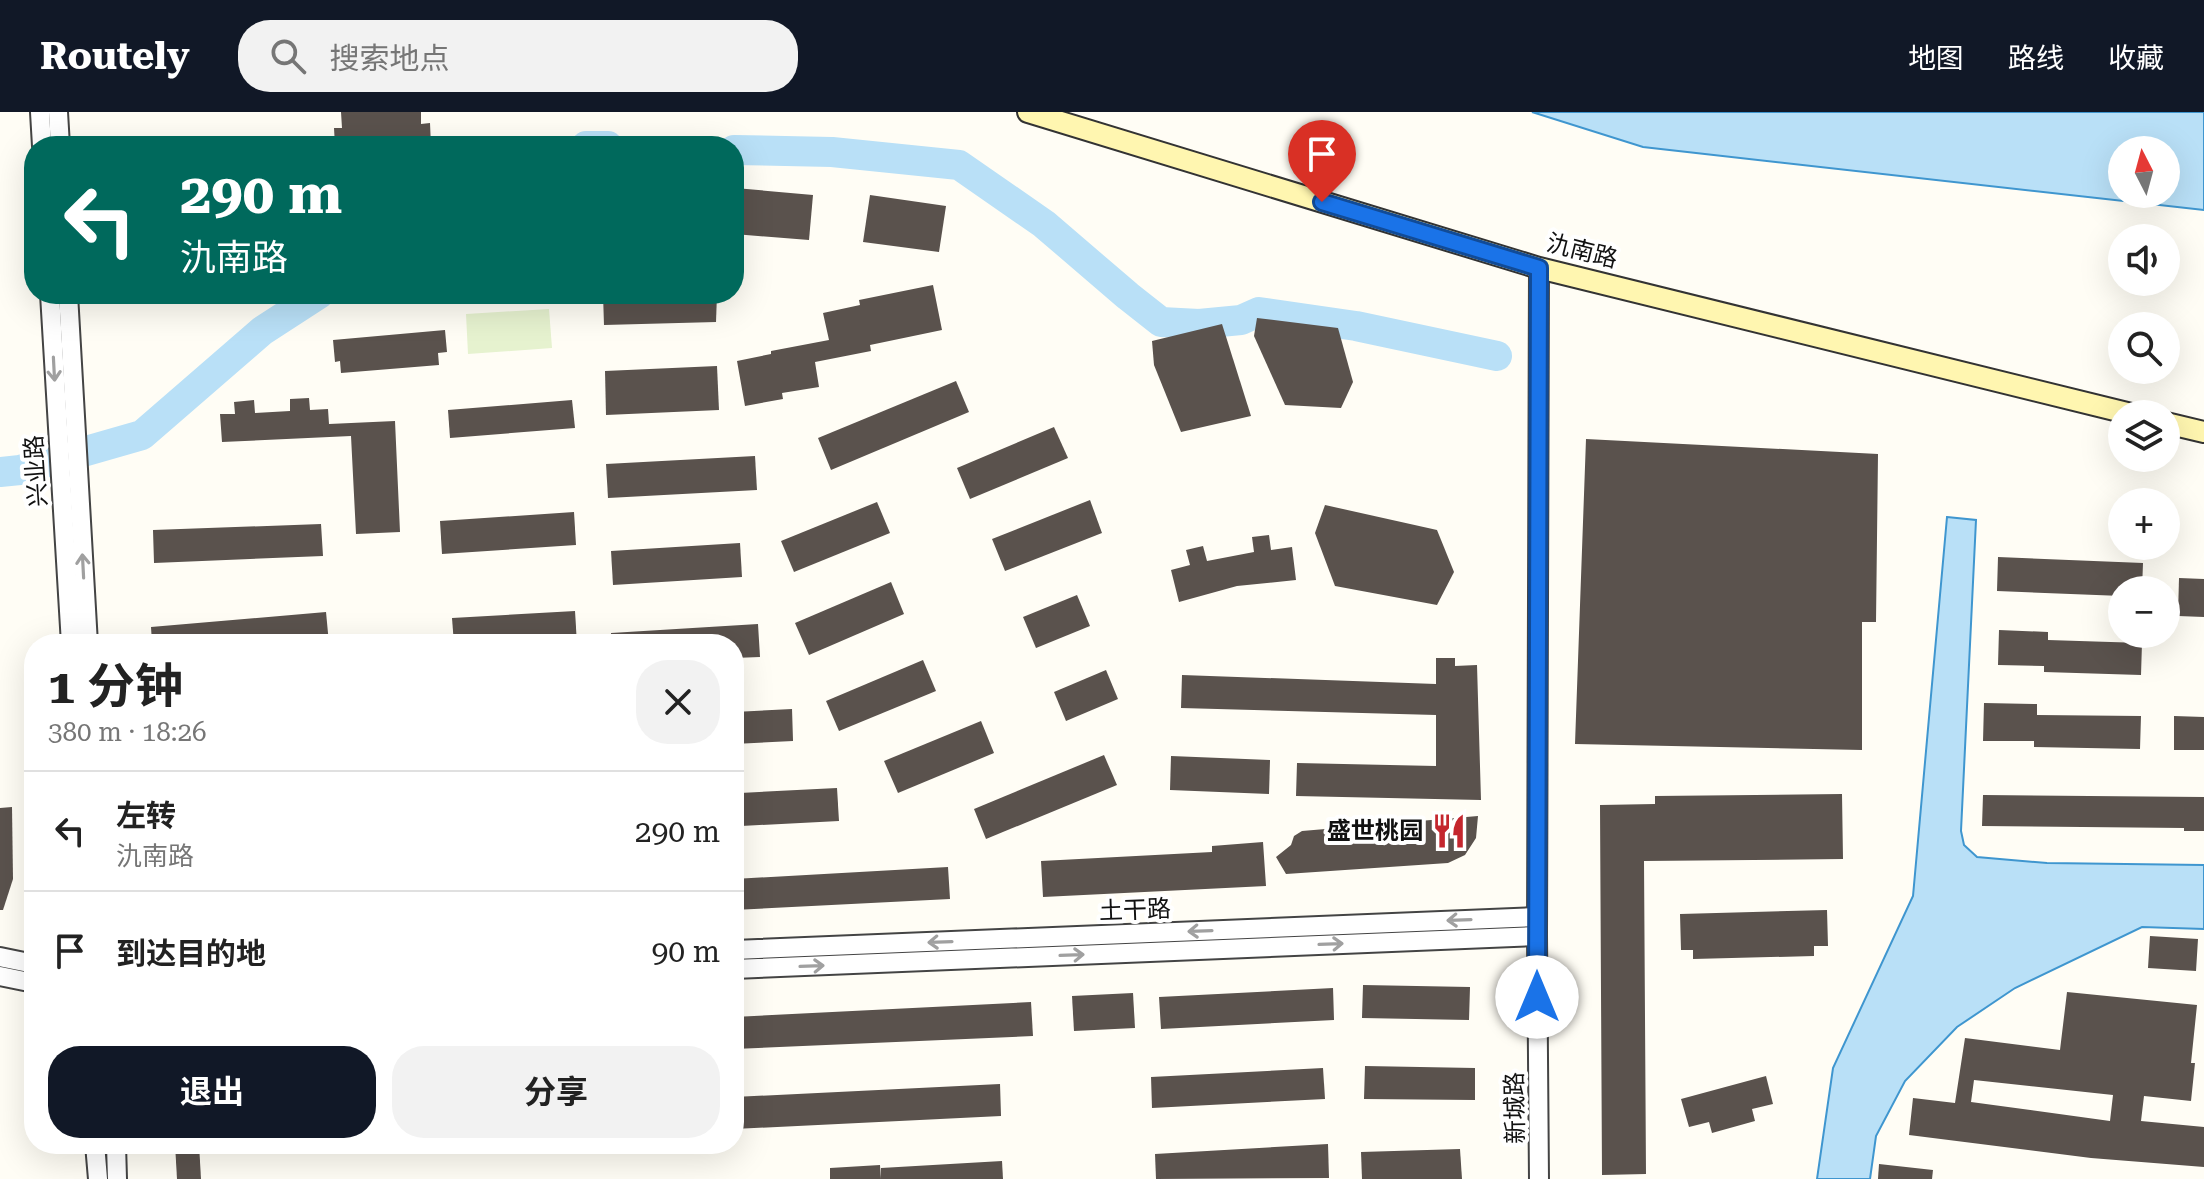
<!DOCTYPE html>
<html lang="zh">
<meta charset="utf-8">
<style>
:root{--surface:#fff;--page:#f2f2f2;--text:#222;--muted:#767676;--line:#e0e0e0;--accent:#111827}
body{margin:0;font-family:"Roboto Serif","Noto Sans SC",serif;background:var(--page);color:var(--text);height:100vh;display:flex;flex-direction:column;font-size:30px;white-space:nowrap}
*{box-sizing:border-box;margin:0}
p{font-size:26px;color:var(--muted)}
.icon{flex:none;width:44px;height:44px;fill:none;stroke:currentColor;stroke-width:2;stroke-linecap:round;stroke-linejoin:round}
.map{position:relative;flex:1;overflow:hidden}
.panel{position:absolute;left:24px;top:522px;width:720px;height:520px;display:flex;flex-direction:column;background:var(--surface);border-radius:32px;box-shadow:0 8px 32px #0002}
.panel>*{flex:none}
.hud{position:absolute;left:24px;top:24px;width:720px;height:168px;border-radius:32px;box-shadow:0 8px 32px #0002;background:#00695c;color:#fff;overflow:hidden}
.needle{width:52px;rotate:354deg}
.controls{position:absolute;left:2108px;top:24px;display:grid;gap:16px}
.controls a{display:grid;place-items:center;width:72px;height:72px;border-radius:50%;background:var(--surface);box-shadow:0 8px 32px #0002;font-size:40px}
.pin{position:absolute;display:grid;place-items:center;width:68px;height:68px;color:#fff;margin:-82px -34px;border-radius:50% 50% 50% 0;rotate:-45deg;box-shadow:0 0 8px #0007}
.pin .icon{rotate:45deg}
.me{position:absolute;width:88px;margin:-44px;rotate:0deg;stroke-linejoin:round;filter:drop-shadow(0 0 6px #0008)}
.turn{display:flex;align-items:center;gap:28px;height:168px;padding:0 24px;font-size:36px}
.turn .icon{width:104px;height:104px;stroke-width:2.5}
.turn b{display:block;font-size:56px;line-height:68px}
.round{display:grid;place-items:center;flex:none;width:84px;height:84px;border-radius:32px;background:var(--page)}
.overview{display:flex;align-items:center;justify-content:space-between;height:136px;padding:0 24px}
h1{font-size:48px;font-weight:700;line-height:60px}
.cta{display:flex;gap:16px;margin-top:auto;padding:16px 24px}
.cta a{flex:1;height:92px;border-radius:32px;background:var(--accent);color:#fff;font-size:32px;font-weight:700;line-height:92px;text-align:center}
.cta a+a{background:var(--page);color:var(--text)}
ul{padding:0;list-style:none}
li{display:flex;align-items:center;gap:24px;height:120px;padding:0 24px;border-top:2px solid var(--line)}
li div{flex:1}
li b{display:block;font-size:30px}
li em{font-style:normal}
header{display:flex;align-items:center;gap:48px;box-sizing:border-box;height:112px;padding:0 40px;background:var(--accent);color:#fff}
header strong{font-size:38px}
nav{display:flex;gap:44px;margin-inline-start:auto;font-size:28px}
.search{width:560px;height:72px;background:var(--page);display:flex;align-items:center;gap:20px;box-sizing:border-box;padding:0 28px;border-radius:32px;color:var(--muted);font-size:30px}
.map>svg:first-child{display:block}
</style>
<header>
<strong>Routely</strong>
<div class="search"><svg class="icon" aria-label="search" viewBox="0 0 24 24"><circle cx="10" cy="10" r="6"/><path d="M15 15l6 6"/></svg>搜索地点</div>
<nav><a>地图</a><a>路线</a><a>收藏</a></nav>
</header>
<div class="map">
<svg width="2204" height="1067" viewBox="0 0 2204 1067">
<rect width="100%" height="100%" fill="#fffdf5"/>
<path fill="#e6f2cf" d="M549,197L552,236L468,242L466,202Z"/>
<g fill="#b9e0f7" stroke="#3f96cf" stroke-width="2" fill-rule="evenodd">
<path d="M1532,0H2204V98L1643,35ZM2122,38H2166V82H2122Z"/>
<path d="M1947,405L1976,408L1961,719L1964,733L1977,745L2047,751L2204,753V817L2142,815L2015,876L1957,915L1905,969L1876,1024L1870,1067H1817L1833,956L1913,784Z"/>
</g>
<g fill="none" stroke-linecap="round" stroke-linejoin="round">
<g stroke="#b9e0f7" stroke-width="30">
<path d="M586,34H608"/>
<path d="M734,38L832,40L959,53L1044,112L1128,184L1161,210L1199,212L1241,208L1259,200L1356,214L1497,244"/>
<path d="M0,360L20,358L142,323L262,219L319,182"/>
</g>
</g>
<g fill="#5a524d" fill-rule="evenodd">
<path d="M341,0H421V12L430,11L431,34H335L334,16H342Z"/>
<path d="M735,76L813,83L809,128L734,122Z"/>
<path d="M870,83L946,94L939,140L863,130Z"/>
<path d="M933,173L942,218L870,233L871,239L815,250L819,275L782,281L783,287L745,294L737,249L771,242V239L829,228L823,201L860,193L859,188Z"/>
<path d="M603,182H717L716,210L604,213Z"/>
<path d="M1257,206L1338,216L1353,270L1341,296L1285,293L1254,224Z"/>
<path d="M1222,212L1251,304L1181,320L1154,253L1152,229Z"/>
<path d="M445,218L447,240L438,241L439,253L341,261L340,249L335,250L333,228Z"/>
<path d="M717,254L719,298L606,303L605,259Z"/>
<path d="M956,269L969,300L831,358L818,326Z"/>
<path d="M309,286L310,298L328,297L329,312L395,309L400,420L356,422L351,324L222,330L220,302H235L234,290L254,288L255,301L290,299V287Z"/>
<path d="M572,288L575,316L450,326L448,298Z"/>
<path d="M1054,315L1068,346L970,387L957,356Z"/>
<path d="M1586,327L1878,342L1876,510H1862V638L1575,632Z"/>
<path d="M755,344L757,378L608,386L606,352Z"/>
<path d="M1090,388L1102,421L1005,459L992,427Z"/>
<path d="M877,390L890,421L794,460L781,429Z"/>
<path d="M1325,393L1437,418L1454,460L1437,493L1335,474L1315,421Z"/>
<path d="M574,400L576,433L442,442L440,409Z"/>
<path d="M321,412L323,444L154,451L153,418Z"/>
<path d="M1269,423L1271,438L1292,435L1296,468L1237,474L1179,490L1171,458L1190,453L1186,438L1203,434L1207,449L1254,440L1252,425Z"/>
<path d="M740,431L742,465L613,473L611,439Z"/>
<path d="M1998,445L2143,451L2142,478H2122V484L1997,479Z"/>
<path d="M2179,466L2204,467V505L2178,504Z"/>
<path d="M891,470L904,502L809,543L795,511Z"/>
<path d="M1077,483L1090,514L1036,536L1023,505Z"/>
<path d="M575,499L577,532H454L452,506Z"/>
<path d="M326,500L329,532H152L151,515Z"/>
<path d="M758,512L760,545L734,546V532H611V521Z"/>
<path d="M1999,518L2048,520V528L2142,531L2141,563L2044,560V554L1998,553Z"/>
<path d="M1436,546H1455V554L1477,553L1481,688L1296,684L1297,651L1436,654V603L1181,596L1182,563L1436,572Z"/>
<path d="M923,548L936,579L839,619L826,589Z"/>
<path d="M1106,558L1118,587L1066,609L1054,580Z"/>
<path d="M1984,591L2037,592V603L2141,604L2140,637L2034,635V629H1983Z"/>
<path d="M792,597L793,629L734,632V600Z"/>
<path d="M2174,604L2204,605V638H2174Z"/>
<path d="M981,609L994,641L898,681L884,649Z"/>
<path d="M1104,643L1117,673L986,727L974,697Z"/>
<path d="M1171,644L1270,648L1269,682L1170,678Z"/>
<path d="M837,676L839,709L741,714L740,681Z"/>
<path d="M1842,682L1843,747L1644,749L1646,1062L1602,1063L1600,693L1655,692V684Z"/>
<path d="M1983,683L2204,685V719H2184V716L1982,714Z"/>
<path d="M12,695L13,767L3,798H0V696Z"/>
<path d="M1478,704L1476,726L1465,743L1448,751L1286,762L1276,745L1291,733L1294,724L1302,719Z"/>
<path d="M1263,730L1266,774L1043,785L1041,749L1212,740V734Z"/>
<path d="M948,755L950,787L734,798V767Z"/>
<path d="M1827,798L1828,834H1814V844L1693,847V838H1681L1680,802Z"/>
<path d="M2150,824L2198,827L2196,859L2148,856Z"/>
<path d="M1363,873L1470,875L1469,908L1362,906Z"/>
<path d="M1333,876L1334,908L1161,917L1159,885Z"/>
<path d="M2067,880L2197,893L2191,951H2195L2191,989L2144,984L2141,1009L2204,1015V1055L2091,1046L1909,1023L1913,986L1955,991L1965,926L2060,938ZM1974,968L2113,983L2110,1009L1971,990Z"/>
<path d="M1133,881L1135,916L1074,919L1072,884Z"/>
<path d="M1031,890L1033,924L734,937V905Z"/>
<path d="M1365,954L1475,956V988L1364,987Z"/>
<path d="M1323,956L1325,987L1152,996L1151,965Z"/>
<path d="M1766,964L1773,992L1752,997L1755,1009L1712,1021L1709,1010L1689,1015L1681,987Z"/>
<path d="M1000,972L1001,1004L734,1017V985Z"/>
<path d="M175,1032H199L201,1067H177Z"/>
<path d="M1328,1032L1329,1066L1156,1067L1155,1042Z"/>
<path d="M1460,1037L1462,1067H1362L1361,1040Z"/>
<path d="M1002,1049L1003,1067H881V1056Z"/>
<path d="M1879,1052L1933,1058L1932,1067H1878Z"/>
<path d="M880,1053L881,1067H830V1056Z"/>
</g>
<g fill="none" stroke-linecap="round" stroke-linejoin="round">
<g stroke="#444" stroke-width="22">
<g id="tertiary">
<path d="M40,0L42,34"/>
<path d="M58,0L60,34"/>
<path d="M1539,156L1537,824L1539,1067"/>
<path d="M50,182L71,532"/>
<path d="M68,182L88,532"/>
<path d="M734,838L1537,805"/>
<path d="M0,845L34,852"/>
<path d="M734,857L1537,824"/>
<path d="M0,864L34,871"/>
<path d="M95,1032L98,1067"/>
<path d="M116,1032L117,1067"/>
</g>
</g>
<g stroke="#333" stroke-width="24">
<g id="secondary">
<path d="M1028,0L1539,156L2131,302"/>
<path d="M2166,311L2204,320"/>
</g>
</g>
<use href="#tertiary" stroke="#fff" stroke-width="18"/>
<use href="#secondary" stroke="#fff6b0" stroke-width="20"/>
</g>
<defs><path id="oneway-shaft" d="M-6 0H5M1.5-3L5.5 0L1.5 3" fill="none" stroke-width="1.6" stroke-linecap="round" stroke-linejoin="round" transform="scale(2)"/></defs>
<g stroke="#a0a0a0">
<use href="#oneway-shaft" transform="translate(54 257) rotate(87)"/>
<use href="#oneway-shaft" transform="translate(83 454) rotate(-93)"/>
<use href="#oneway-shaft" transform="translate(1459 808) rotate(178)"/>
<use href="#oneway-shaft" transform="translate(1200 819) rotate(178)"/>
<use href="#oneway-shaft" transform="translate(940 830) rotate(178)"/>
<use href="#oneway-shaft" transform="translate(1331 832) rotate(-2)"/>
<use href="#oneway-shaft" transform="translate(1072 843) rotate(-2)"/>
<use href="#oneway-shaft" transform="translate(812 854) rotate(-2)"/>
</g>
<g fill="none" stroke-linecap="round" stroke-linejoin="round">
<g stroke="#114b97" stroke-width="20">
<path id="route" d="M1322,90L1539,156L1537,885"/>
</g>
<use href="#route" stroke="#1a73e8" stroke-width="14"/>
</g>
<defs>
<g id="restaurant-bare" transform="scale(2.76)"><path d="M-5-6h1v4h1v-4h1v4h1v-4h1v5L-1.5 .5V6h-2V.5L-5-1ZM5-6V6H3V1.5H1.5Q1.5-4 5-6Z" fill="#c4262e" stroke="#fff" stroke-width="2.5" paint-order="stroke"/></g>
</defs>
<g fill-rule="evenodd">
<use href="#restaurant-bare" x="1449" y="719"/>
</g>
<g text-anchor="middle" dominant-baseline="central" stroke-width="8" stroke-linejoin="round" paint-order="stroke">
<g font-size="24" fill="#111" stroke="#fff">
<text transform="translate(1582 139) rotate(14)">氿南路</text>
<text transform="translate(36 359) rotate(-94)">兴业路</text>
<text transform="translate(1135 798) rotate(-2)">土干路</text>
<text transform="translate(1515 996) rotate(-91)">新城路</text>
</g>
<g font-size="24" font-weight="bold" fill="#111" stroke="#fff" text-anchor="end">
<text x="1423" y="719">盛世桃园</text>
</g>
</g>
</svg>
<div class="controls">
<a><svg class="needle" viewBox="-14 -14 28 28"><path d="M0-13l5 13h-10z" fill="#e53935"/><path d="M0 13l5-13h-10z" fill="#767676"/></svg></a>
<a><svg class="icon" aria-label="sound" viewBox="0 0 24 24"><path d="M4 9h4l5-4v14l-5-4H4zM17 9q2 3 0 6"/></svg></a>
<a><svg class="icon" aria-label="search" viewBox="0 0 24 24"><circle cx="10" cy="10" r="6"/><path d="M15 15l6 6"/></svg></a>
<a><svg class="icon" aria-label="layers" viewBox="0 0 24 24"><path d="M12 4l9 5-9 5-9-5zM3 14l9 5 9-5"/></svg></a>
<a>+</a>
<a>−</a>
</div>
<div class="pin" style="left:1322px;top:90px;background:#d93025"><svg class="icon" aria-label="arrive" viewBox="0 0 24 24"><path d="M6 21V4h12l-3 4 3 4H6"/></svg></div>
<svg class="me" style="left:1537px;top:885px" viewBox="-20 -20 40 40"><circle r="19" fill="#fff"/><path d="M0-13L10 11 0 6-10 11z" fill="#1a73e8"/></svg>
<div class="hud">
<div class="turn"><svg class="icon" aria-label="left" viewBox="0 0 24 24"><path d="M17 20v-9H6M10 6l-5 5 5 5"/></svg><div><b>290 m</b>氿南路</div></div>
</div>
<section class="panel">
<div class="overview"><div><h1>1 分钟</h1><p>380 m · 18:26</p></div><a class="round"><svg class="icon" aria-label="close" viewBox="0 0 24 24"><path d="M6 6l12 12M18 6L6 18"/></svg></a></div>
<ul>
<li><svg class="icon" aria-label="left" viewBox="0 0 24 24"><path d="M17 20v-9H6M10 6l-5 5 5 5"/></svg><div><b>左转</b><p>氿南路</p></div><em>290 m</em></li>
<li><svg class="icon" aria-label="arrive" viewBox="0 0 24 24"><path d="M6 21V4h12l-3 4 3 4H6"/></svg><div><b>到达目的地</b></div><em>90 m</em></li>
</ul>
<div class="cta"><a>退出</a><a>分享</a></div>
</section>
</div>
